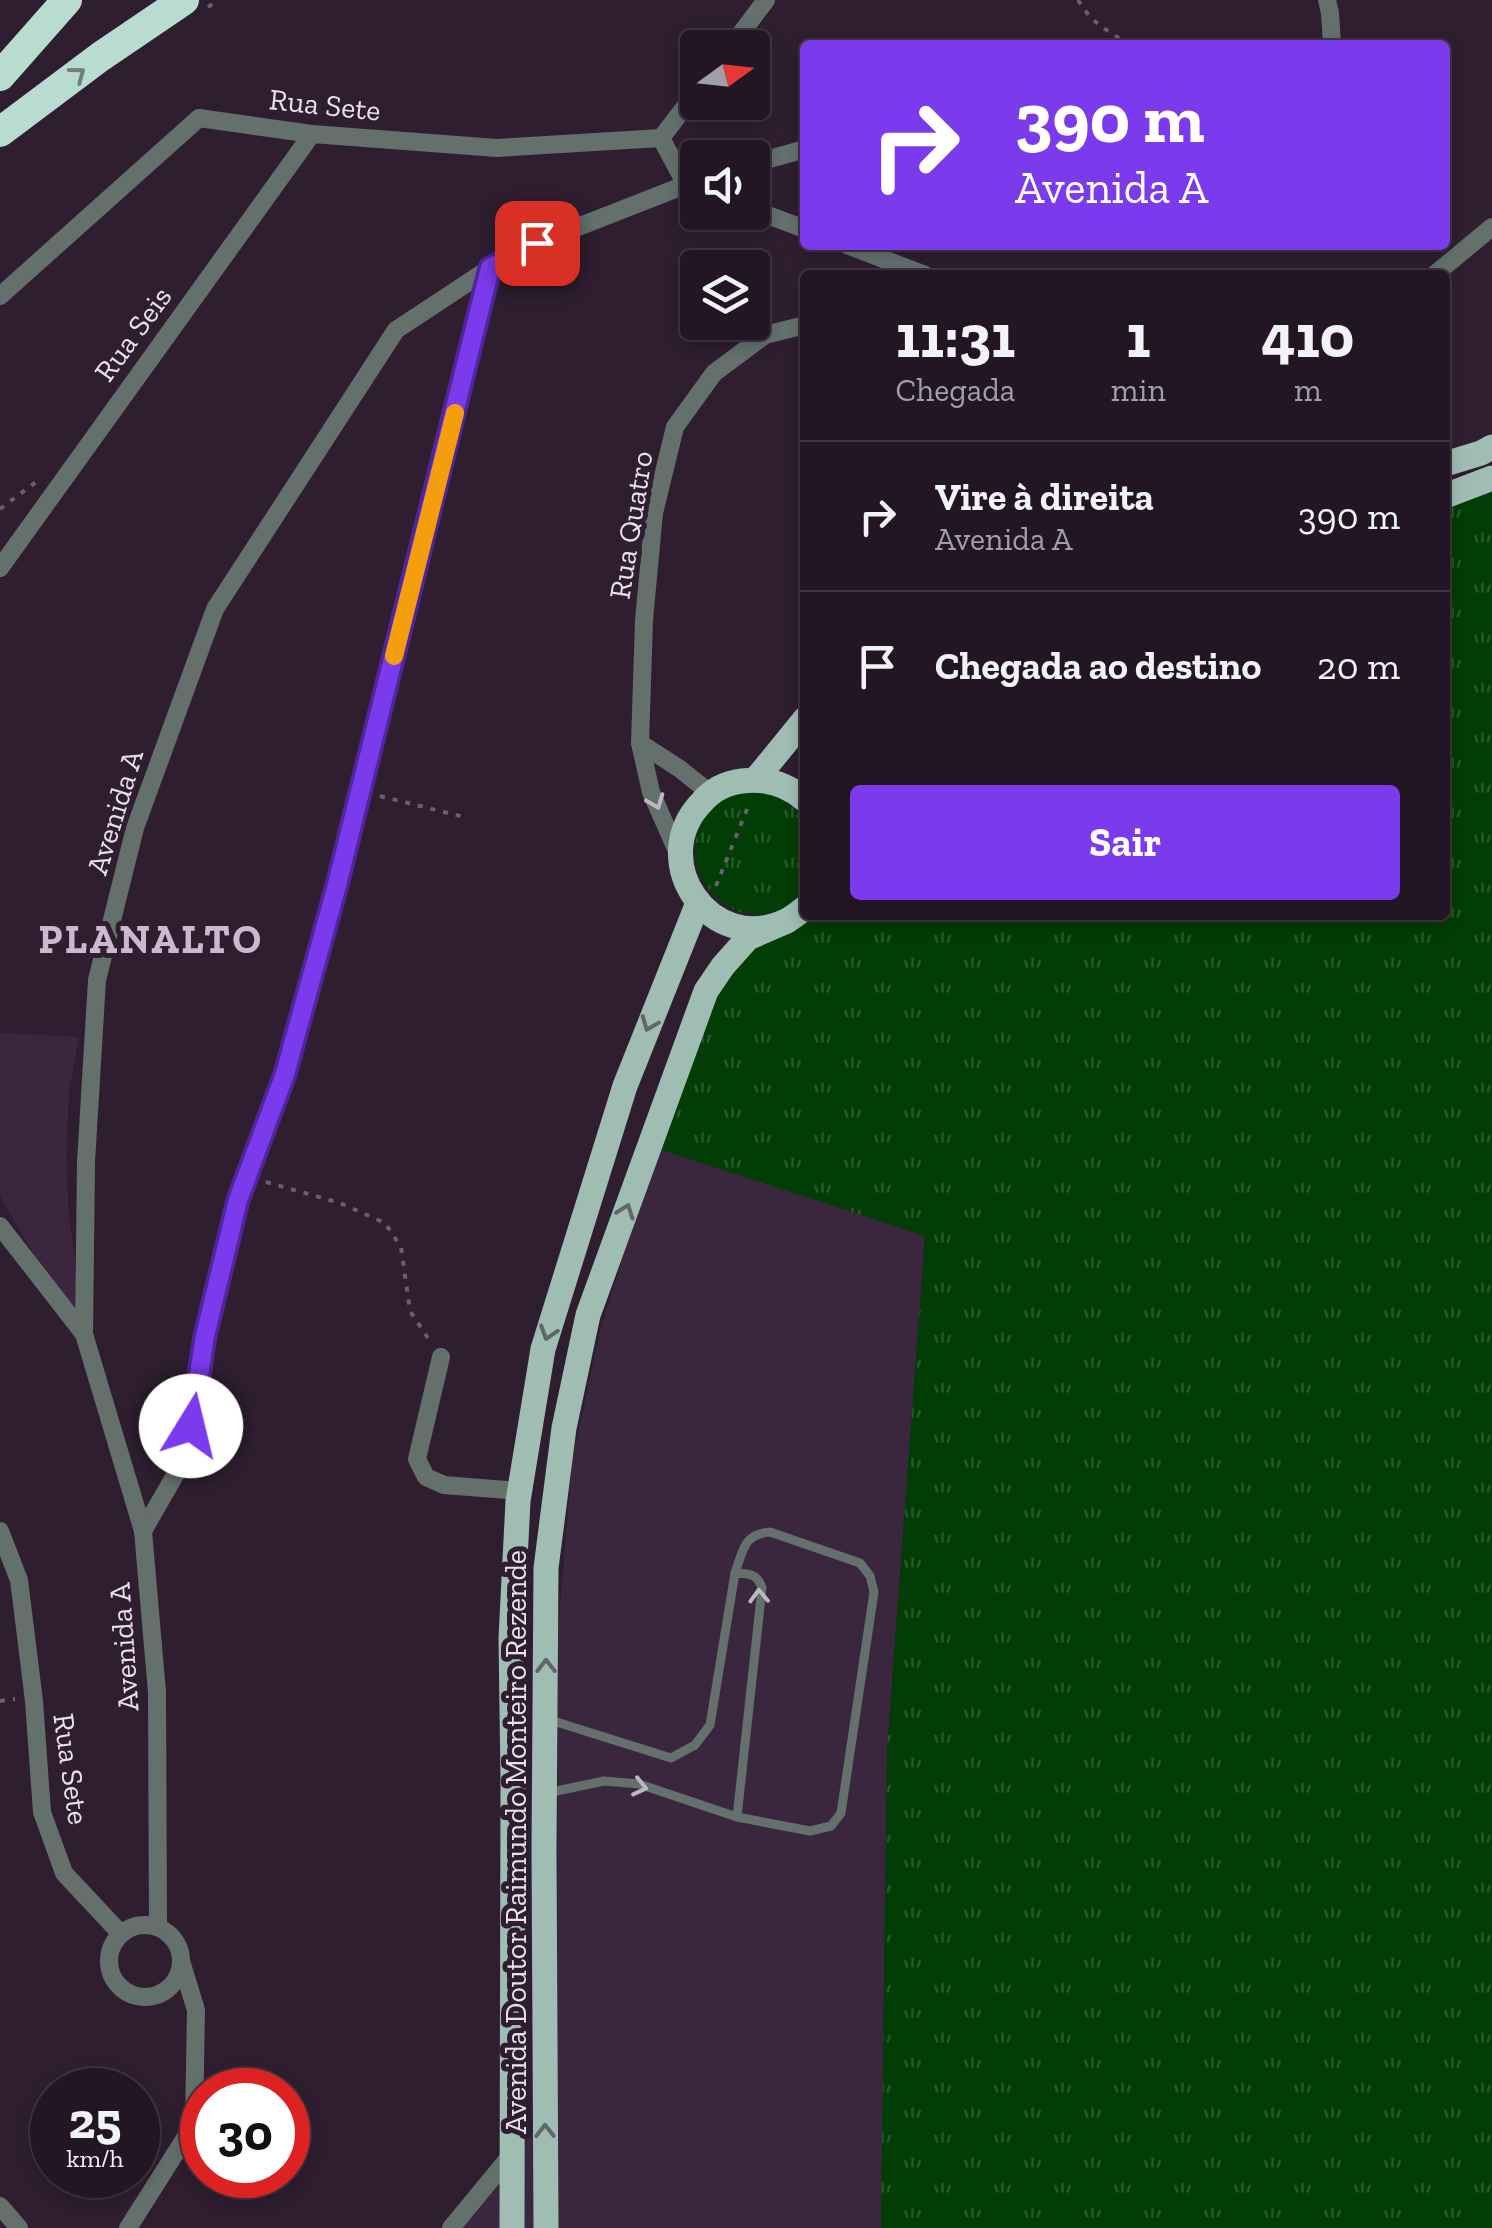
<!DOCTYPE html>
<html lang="pt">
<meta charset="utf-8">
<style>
:root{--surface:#221624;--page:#2e2331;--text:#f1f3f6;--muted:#a29fa6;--line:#3f3541;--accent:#7c3aed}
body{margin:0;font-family:"Zilla Slab",serif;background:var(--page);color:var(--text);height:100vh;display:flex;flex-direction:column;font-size:38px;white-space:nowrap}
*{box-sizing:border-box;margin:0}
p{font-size:32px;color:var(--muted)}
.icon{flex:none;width:55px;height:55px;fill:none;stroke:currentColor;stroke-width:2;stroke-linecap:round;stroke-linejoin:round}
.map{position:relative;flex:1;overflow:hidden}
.side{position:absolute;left:800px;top:270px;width:650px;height:650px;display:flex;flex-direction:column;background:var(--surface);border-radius:10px;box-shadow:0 5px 15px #0003,0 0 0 2px var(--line)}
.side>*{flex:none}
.top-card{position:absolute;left:800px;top:40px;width:650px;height:210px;border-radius:10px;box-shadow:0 5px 15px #0003,0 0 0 2px var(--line);background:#7c3aed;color:#fff;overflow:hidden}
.needle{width:65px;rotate:75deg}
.tools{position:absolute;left:680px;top:30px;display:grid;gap:20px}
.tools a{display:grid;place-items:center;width:90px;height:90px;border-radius:10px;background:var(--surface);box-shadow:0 5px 15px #0003,0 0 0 2px var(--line);font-size:50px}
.speed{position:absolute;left:30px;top:2068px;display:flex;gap:20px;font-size:50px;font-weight:700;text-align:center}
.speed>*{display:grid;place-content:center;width:130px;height:130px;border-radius:50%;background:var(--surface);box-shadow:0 5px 15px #0003,0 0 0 2px var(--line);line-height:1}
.speed small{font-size:25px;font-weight:400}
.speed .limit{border:15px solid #d22;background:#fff;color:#111}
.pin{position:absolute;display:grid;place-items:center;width:85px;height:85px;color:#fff;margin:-42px;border-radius:20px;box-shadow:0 5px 15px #0006}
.me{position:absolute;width:110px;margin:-55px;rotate:9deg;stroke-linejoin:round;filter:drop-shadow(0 0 8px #0008)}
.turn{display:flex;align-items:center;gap:35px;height:210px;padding:0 50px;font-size:45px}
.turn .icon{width:130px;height:130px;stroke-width:2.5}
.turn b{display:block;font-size:70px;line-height:85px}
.eta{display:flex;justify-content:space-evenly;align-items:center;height:170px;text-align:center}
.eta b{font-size:60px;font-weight:800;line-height:70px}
.button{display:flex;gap:20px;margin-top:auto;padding:20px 50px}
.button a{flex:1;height:115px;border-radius:10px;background:var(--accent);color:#fff;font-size:40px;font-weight:800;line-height:115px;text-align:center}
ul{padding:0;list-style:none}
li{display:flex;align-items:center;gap:30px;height:150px;padding:0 50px;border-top:2px solid var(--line)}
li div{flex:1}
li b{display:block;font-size:38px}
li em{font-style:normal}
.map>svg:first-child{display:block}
</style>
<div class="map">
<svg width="1492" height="2228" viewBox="0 0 1492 2228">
<defs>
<pattern id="grass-tufts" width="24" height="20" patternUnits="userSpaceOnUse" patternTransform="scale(2.5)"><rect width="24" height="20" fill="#013d04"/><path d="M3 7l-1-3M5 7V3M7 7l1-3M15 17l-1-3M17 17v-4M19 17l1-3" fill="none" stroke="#265929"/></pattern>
</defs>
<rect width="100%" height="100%" fill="#2e1e30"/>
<g fill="#3a263e">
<path d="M0,1033L79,1037L69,1091L66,1156L69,1217L84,1318L50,1282L0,1196Z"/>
<path d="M656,1148L925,1235L887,1751L881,2228H455L511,2155L557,2109L558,1630L572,1462L599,1335Z"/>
</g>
<g fill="url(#grass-tufts)">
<path d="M1492,492V2228H881L887,1751L925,1236L656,1148L719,982L742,957L776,932L810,915H1445V508Z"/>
<path d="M750,791L769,792L805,814V891C794,906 776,915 758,915C703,913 673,846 714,807C724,798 737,794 750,791Z"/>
</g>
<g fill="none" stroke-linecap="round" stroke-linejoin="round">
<g stroke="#6c5e6e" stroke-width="4" stroke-dasharray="5 8" stroke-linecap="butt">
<path d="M1078,0C1093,25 1107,30 1130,45"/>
<path d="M208,7L218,0"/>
<path d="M0,509L40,479"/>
<path d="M380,796L468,818"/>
<path d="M716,886L750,802"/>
<path d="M266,1182L340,1203L385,1223L401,1247L410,1311L430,1341"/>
<path d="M0,1701L15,1699"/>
</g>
<g stroke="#63706c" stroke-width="9">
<path d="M735,1573C743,1551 743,1534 770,1532L860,1563L870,1576L874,1592L841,1813L831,1826L810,1831L737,1817"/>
<path d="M547,1719L671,1758L695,1745L710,1725L735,1573C749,1574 757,1573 762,1588L737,1817L639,1784L604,1781L547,1793"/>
</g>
<g stroke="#63706c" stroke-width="18">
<path d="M1327,0L1330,13L1332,45"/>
<path d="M730,48L766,0"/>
<path d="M661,138L698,90"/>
<path d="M752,164L805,149"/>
<path d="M752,209L805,229"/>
<path d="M847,245L925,275"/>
<path d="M1434,275L1492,227"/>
<path d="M0,296L199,118L312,134L497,148L661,138L685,183"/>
<path d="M0,568L312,134"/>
<path d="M640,743L680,769L710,793"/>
<path d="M680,858L651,792L640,743L644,620L654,513L675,427L714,373L765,335L805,325"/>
<path d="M0,1226L84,1334"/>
<path d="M441,1357L417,1459L426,1477L444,1485L520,1491"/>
<path d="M0,1531L19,1580L34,1701L42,1812L64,1873L121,1934"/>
<path d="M143,1531L186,1456L205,1336L238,1200L285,1074L337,885L490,268"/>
<circle cx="145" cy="1961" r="36"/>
<path d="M158,1927L157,1692L143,1531L84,1334L86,1162L97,980L135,828L215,609L396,330L490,268L537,243L698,180"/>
<path d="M0,2206L19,2228"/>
<path d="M128,2228L194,2124L196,2010L181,1961"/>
<path d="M451,2228L512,2154"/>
</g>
<g stroke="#a0bdb3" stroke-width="25">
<path d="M1445,464L1481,453L1492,447"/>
<path d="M1445,496L1492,478"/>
<path d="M756,779L805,719"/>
<path d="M805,800C787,784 766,778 742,781C726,783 712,790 702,802C645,860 711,957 786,921C793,918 799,912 805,908"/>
<path d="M512,2228L513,1781L511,1638L518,1501L543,1349L625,1086L698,903"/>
<path d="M546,2228L544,1849L546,1568L564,1428L588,1315L706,991L723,966L748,938L787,921"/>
</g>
<g stroke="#b9dcd0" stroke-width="30">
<path d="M0,76L67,0"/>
<path d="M0,132L100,57L184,0"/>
</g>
</g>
<defs><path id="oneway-chevron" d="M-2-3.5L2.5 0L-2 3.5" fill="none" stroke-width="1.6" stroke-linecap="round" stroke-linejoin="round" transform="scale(2.5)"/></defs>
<use stroke="#747d80" href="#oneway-chevron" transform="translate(78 74) rotate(-37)"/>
<g stroke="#bbb8bf">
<use href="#oneway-chevron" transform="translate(656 802) rotate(69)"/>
<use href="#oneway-chevron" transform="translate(759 1596) rotate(-92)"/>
<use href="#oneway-chevron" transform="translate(640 1787) rotate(13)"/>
</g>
<g stroke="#61666b">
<use href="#oneway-chevron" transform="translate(649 1024) rotate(112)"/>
<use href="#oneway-chevron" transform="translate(626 1211) rotate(-70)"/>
<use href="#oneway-chevron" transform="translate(548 1333) rotate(107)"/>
<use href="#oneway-chevron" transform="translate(546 1666) rotate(-90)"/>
<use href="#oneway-chevron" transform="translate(545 2131) rotate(-90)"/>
</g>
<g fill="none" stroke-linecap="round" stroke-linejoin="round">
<g stroke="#51269a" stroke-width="25">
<path id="route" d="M191,1426L205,1336L238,1200L285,1074L337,885L490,268L537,243"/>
</g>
<use href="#route" stroke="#7c3aed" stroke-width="18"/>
<path stroke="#f59e0b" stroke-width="18" d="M394,656L455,413"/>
</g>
<g text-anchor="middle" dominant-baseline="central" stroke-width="10" stroke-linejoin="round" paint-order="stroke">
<g font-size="30" fill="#eadfeb" stroke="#2e1e30">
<text transform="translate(325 105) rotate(6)">Rua Sete</text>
<text transform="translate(133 334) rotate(-54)">Rua Seis</text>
<text transform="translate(631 525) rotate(-81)">Rua Quatro</text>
<text transform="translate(115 812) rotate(-73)">Avenida A</text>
<text transform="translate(124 1647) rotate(-94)">Avenida A</text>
<text transform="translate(71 1769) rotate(82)">Rua Sete</text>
<text transform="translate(516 1842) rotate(-90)">Avenida Doutor Raimundo Monteiro Rezende</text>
</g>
<g font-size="40" font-weight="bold" letter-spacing="2.5" fill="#ccb8cf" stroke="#2e1e30">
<text x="151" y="939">PLANALTO</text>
</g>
</g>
</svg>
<div class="tools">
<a><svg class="needle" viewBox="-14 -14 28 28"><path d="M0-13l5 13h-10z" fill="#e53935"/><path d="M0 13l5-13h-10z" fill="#a29fa6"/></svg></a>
<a><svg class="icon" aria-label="sound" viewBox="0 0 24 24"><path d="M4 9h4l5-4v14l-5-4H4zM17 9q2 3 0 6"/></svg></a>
<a><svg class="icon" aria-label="layers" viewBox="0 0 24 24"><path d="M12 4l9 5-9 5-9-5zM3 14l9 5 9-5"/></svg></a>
</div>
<div class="speed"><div>25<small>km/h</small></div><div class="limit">30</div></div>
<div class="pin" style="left:537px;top:243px;background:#d93025"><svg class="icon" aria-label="arrive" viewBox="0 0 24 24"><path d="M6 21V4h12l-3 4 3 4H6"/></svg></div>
<svg class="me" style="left:191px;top:1426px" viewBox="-20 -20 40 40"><circle r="19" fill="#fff"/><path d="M0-13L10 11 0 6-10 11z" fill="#7c3aed"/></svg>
<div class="top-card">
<div class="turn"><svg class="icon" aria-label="right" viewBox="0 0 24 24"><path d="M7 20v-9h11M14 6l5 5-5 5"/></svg><div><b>390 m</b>Avenida A</div></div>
</div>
<section class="side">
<div class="eta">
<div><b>11:31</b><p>Chegada</p></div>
<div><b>1</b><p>min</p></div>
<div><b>410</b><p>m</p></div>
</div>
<ul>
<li><svg class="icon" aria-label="right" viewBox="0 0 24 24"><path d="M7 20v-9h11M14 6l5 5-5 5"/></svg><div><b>Vire à direita</b><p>Avenida A</p></div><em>390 m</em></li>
<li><svg class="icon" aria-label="arrive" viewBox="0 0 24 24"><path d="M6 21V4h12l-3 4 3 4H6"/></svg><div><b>Chegada ao destino</b></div><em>20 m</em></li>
</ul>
<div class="button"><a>Sair</a></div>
</section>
</div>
